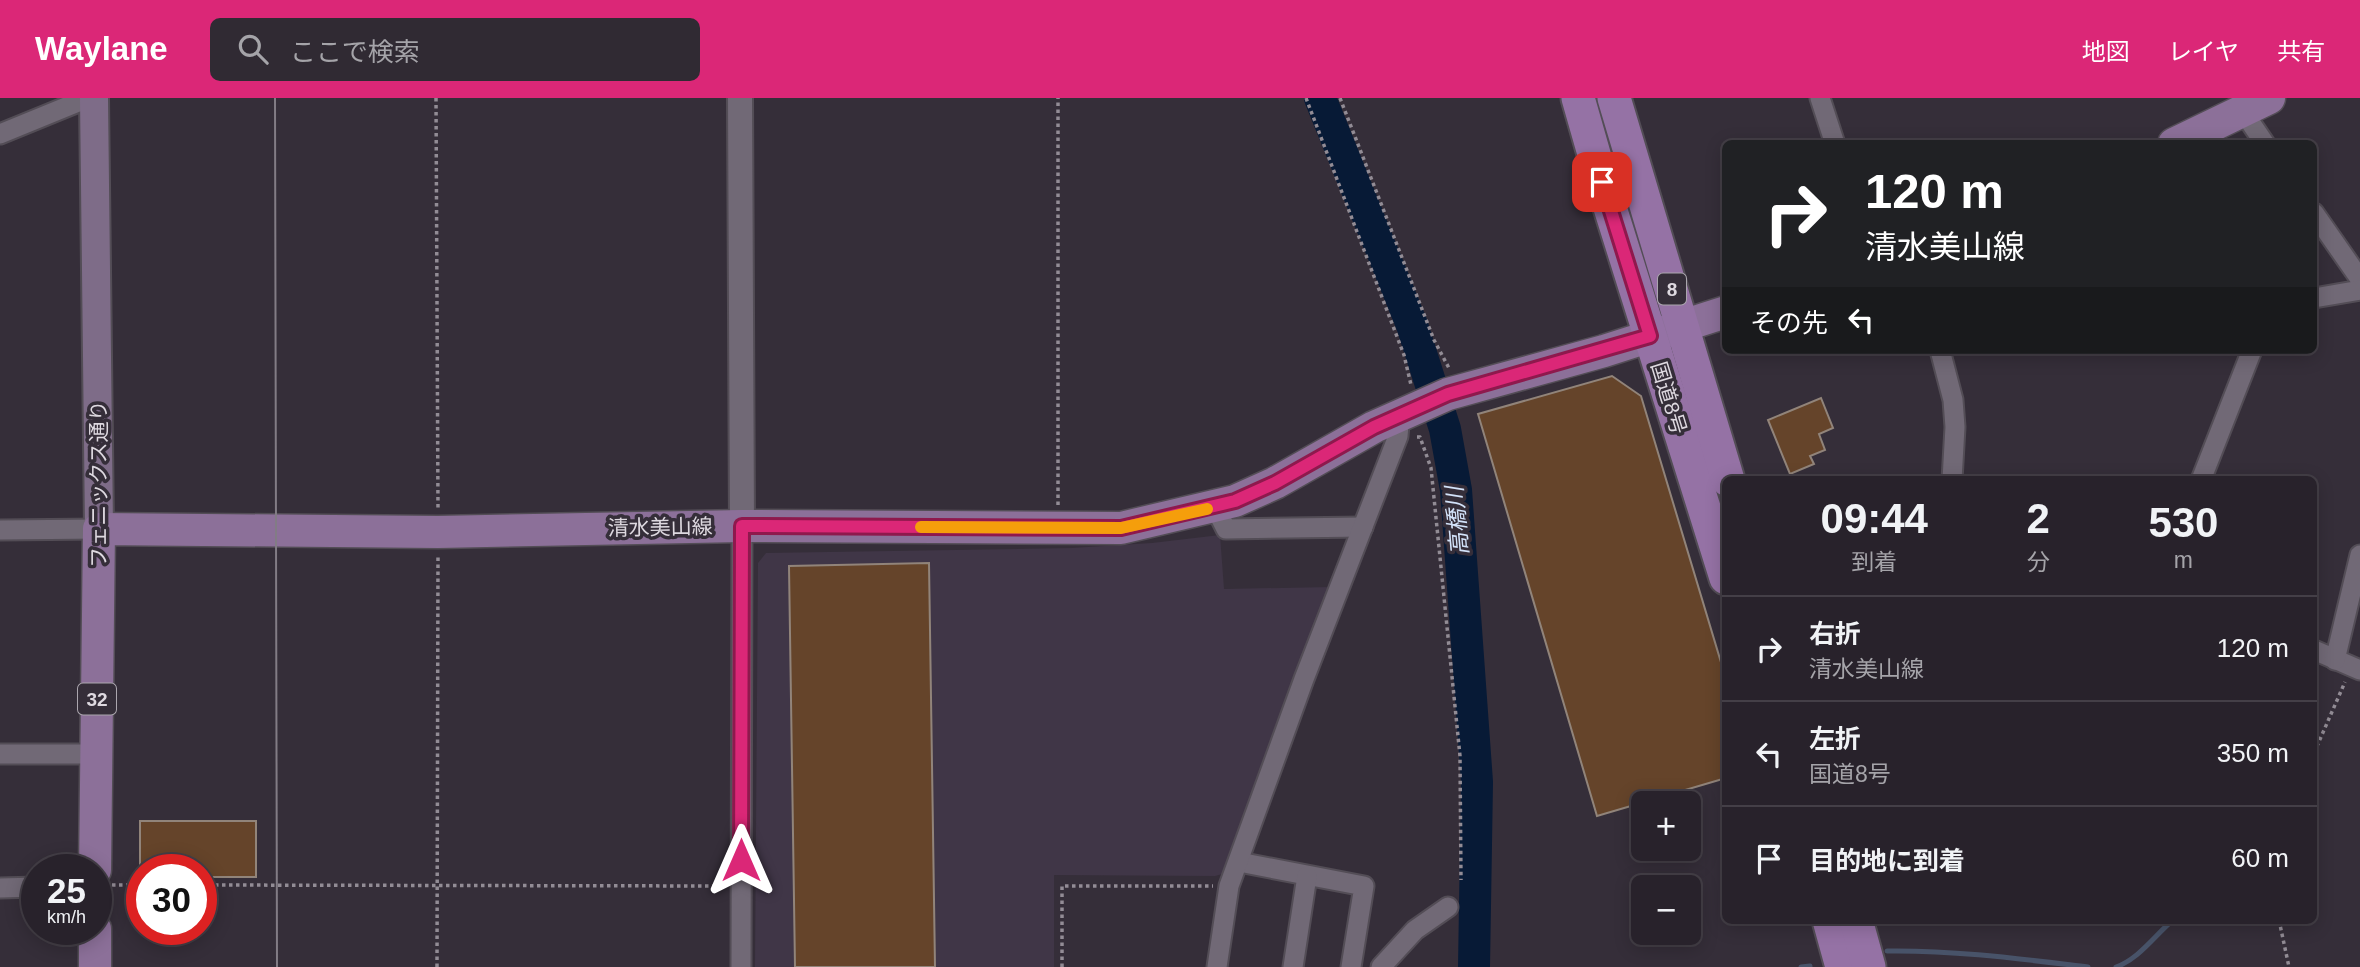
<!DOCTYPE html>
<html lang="ja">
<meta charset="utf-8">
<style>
:root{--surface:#28222b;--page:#302a33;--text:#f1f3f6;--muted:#a5a4a9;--line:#443f47;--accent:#db2777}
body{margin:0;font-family:Helvetica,"Noto Sans JP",sans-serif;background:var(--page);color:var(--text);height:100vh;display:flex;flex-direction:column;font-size:26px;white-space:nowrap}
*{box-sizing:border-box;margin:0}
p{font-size:23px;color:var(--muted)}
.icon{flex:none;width:38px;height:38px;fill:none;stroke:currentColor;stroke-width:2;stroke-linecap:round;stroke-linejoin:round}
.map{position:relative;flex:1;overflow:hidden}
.drawer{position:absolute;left:1722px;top:378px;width:595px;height:448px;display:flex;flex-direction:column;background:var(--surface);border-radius:10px;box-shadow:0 4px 18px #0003,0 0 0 2px var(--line)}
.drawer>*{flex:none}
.top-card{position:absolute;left:1722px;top:42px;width:595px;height:214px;border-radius:10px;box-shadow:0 4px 18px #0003,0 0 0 2px var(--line);background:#202124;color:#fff;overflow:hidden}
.fabs{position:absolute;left:1631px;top:693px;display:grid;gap:14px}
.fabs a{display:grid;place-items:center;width:70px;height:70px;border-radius:10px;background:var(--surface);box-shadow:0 4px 18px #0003,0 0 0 2px var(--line);font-size:35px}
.speed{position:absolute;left:21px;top:756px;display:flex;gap:14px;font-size:35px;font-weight:700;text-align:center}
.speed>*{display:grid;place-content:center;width:91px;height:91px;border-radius:50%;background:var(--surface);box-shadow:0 4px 18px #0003,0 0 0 2px var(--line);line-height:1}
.speed small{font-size:18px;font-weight:400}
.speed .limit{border:10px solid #d22;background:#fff;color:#111}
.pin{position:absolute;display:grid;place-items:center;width:60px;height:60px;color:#fff;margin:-30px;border-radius:14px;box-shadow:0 4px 10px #0006}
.me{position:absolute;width:77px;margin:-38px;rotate:0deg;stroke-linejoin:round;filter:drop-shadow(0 0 5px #0008)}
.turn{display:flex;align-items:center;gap:24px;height:147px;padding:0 28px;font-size:32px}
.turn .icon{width:91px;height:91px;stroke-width:2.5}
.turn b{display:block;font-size:49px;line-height:60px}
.then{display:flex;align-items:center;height:66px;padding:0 28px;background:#0003;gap:14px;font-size:26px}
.eta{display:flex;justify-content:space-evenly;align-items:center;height:119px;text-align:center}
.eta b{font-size:42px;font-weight:600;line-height:49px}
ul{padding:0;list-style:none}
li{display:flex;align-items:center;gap:21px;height:105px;padding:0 28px;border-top:2px solid var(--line)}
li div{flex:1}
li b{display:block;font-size:26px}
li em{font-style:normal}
header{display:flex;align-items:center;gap:42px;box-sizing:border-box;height:98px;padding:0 35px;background:var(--accent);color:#fff}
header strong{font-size:33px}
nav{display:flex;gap:38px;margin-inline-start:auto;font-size:24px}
.search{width:490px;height:63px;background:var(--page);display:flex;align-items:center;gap:18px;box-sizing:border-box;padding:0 24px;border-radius:10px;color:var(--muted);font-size:26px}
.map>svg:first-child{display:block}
</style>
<header>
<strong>Waylane</strong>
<div class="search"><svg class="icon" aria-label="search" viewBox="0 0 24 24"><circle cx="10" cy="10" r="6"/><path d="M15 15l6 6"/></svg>ここで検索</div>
<nav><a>地図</a><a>レイヤ</a><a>共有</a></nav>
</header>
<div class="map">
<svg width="2360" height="869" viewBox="0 0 2360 869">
<rect width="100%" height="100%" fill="#352e39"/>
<path fill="#403647" d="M1220,437L1224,491L1332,489L1226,775L1215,778L1054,777V869H755L758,465L766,455L1072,450L1152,445Z"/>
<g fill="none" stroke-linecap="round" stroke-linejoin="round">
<g stroke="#485369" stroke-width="5">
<path d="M1887,853C1954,852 2021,861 2088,869"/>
<path d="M1801,869L1810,868"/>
<path d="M2116,869C2139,861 2155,837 2173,822"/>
</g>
<path stroke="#071a36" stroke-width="32" d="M1320,0L1412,227L1445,331L1456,392L1477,684L1474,869"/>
</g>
<g fill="#65442a" stroke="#91847a" stroke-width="2">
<path d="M1612,278L1641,298L1726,581V680L1597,718L1478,316Z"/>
<path d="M1821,300L1833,330L1819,336L1825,352L1810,358L1814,366L1790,376L1768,322Z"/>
<path d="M929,465L935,869H795L789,468Z"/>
<path d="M140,723H256V779H201V772H142V779H140Z"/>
</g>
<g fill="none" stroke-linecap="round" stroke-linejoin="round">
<g stroke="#534d56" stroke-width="23">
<g id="minor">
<path d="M1820,0L1835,46"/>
<path d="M2233,15L2246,18L2265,46"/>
<path d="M0,36L88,0"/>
<path d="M2314,115L2360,181"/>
<path d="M2314,200L2360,192"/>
<path d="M1940,252L1953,302L1955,329L1952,382"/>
<path d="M2201,382L2252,252"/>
<path d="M1215,409L1226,431L1363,429"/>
<path d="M0,432L99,431"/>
<path d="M2314,552L2360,572"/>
<path d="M2335,562L2360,457"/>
<path d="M0,656H97"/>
<path d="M1239,764L1364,788L1351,869"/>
<path d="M0,790L37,789"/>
<path d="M741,869L742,428"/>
<path d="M1217,869L1229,788L1304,581L1398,338L1400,316"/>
<path d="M1293,869L1307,778"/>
<path d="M1381,869L1415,832L1448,809"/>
</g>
</g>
<g stroke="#534d56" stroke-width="28">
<path id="tertiary" d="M740,0L742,428"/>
</g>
<g stroke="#534d56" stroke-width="32">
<path id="secondary" d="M94,0L99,431"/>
</g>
<g stroke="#534d56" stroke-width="35">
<g id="primary">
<path d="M2174,46L2269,0"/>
<path d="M95,772L99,431L438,434L742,428L1121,430L1235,403L1275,385L1374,329L1448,296L1604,253L1726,214"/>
<path d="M95,869V831"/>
</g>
</g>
<g stroke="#534d56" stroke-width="37">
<g id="trunk">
<path d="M1578,0L1602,84L1726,480"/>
<path d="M1614,0L1728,382"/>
<path d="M1829,822L1842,869"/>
<path d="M1856,822L1869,869"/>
</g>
</g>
<g stroke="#928c95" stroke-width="3.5" stroke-dasharray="3.5 3.5" stroke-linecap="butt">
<path d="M436,0L438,411"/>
<path d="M1306,0L1404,257L1411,287"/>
<path d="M1340,0L1434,242L1450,272"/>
<path d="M1417,339H1420L1431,370L1460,658L1461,782"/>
<path d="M1058,407V0"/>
<path d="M2314,655L2345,584"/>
<path d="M112,787H142"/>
<path d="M201,787L725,788"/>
<path d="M2279,822L2289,869"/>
<path d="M437,869L438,457"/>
<path d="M1062,869V788H1213"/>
</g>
<use href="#minor" stroke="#716976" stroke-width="19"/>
<use href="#tertiary" stroke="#716976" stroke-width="24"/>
<use href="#secondary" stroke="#7e6c88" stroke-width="28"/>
<use href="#primary" stroke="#8c7099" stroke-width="32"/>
<use href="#trunk" stroke="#9572a5" stroke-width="33"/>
<path stroke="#827c85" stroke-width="2" d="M275,0L277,869"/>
</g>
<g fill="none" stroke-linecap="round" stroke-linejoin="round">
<g stroke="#8e194d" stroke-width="18">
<path id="route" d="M741,762L742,428L1121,430L1235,403L1275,385L1374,329L1448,296L1650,238L1602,84"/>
</g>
<use href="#route" stroke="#db2777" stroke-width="12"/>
<path stroke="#f59e0b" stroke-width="12" d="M921,429L1121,430L1207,411"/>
</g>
<g text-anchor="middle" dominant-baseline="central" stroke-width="7" stroke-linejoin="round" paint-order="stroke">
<g fill="#352e39" stroke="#aba6ae" stroke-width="2">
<rect x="1658" y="175.5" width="28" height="31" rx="5"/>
<rect x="78" y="585.5" width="38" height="31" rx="5"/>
</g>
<g font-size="19" font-weight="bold" fill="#ded9e0">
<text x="1672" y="191">8</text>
<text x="97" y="601">32</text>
</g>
<g font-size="21" fill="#ded9e0" stroke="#352e39">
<text transform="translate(1669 300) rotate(73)">国道8号</text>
<text transform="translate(98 386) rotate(-90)">フェニックス通り</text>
<text transform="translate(660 429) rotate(-1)">清水美山線</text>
</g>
<g font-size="23" font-style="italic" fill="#d3e3fa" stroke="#352e39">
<text transform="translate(1457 423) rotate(-95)">高橋川</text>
</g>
</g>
</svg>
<div class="fabs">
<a>+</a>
<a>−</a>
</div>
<div class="speed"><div>25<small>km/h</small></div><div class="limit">30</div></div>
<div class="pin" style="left:1602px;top:84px;background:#d93025"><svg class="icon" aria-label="arrive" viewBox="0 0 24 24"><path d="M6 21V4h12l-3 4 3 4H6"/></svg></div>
<svg class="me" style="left:741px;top:762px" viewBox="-20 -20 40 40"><path d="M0-17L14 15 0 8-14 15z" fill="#db2777" stroke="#fff" stroke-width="4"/></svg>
<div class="top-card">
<div class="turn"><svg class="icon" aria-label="right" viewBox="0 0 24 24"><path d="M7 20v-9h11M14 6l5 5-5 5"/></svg><div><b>120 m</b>清水美山線</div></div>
<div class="then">その先<svg class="icon" aria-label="left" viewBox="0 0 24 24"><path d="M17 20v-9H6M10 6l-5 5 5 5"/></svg></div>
</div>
<section class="drawer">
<div class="eta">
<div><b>09:44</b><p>到着</p></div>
<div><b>2</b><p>分</p></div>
<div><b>530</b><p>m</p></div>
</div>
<ul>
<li><svg class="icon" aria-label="right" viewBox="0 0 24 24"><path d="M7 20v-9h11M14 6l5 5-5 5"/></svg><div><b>右折</b><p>清水美山線</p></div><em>120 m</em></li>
<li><svg class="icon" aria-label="left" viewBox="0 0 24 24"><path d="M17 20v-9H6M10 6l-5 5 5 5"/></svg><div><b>左折</b><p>国道8号</p></div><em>350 m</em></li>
<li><svg class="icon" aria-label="arrive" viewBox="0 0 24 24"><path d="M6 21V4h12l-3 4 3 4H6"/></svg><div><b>目的地に到着</b></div><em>60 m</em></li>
</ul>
</section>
</div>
